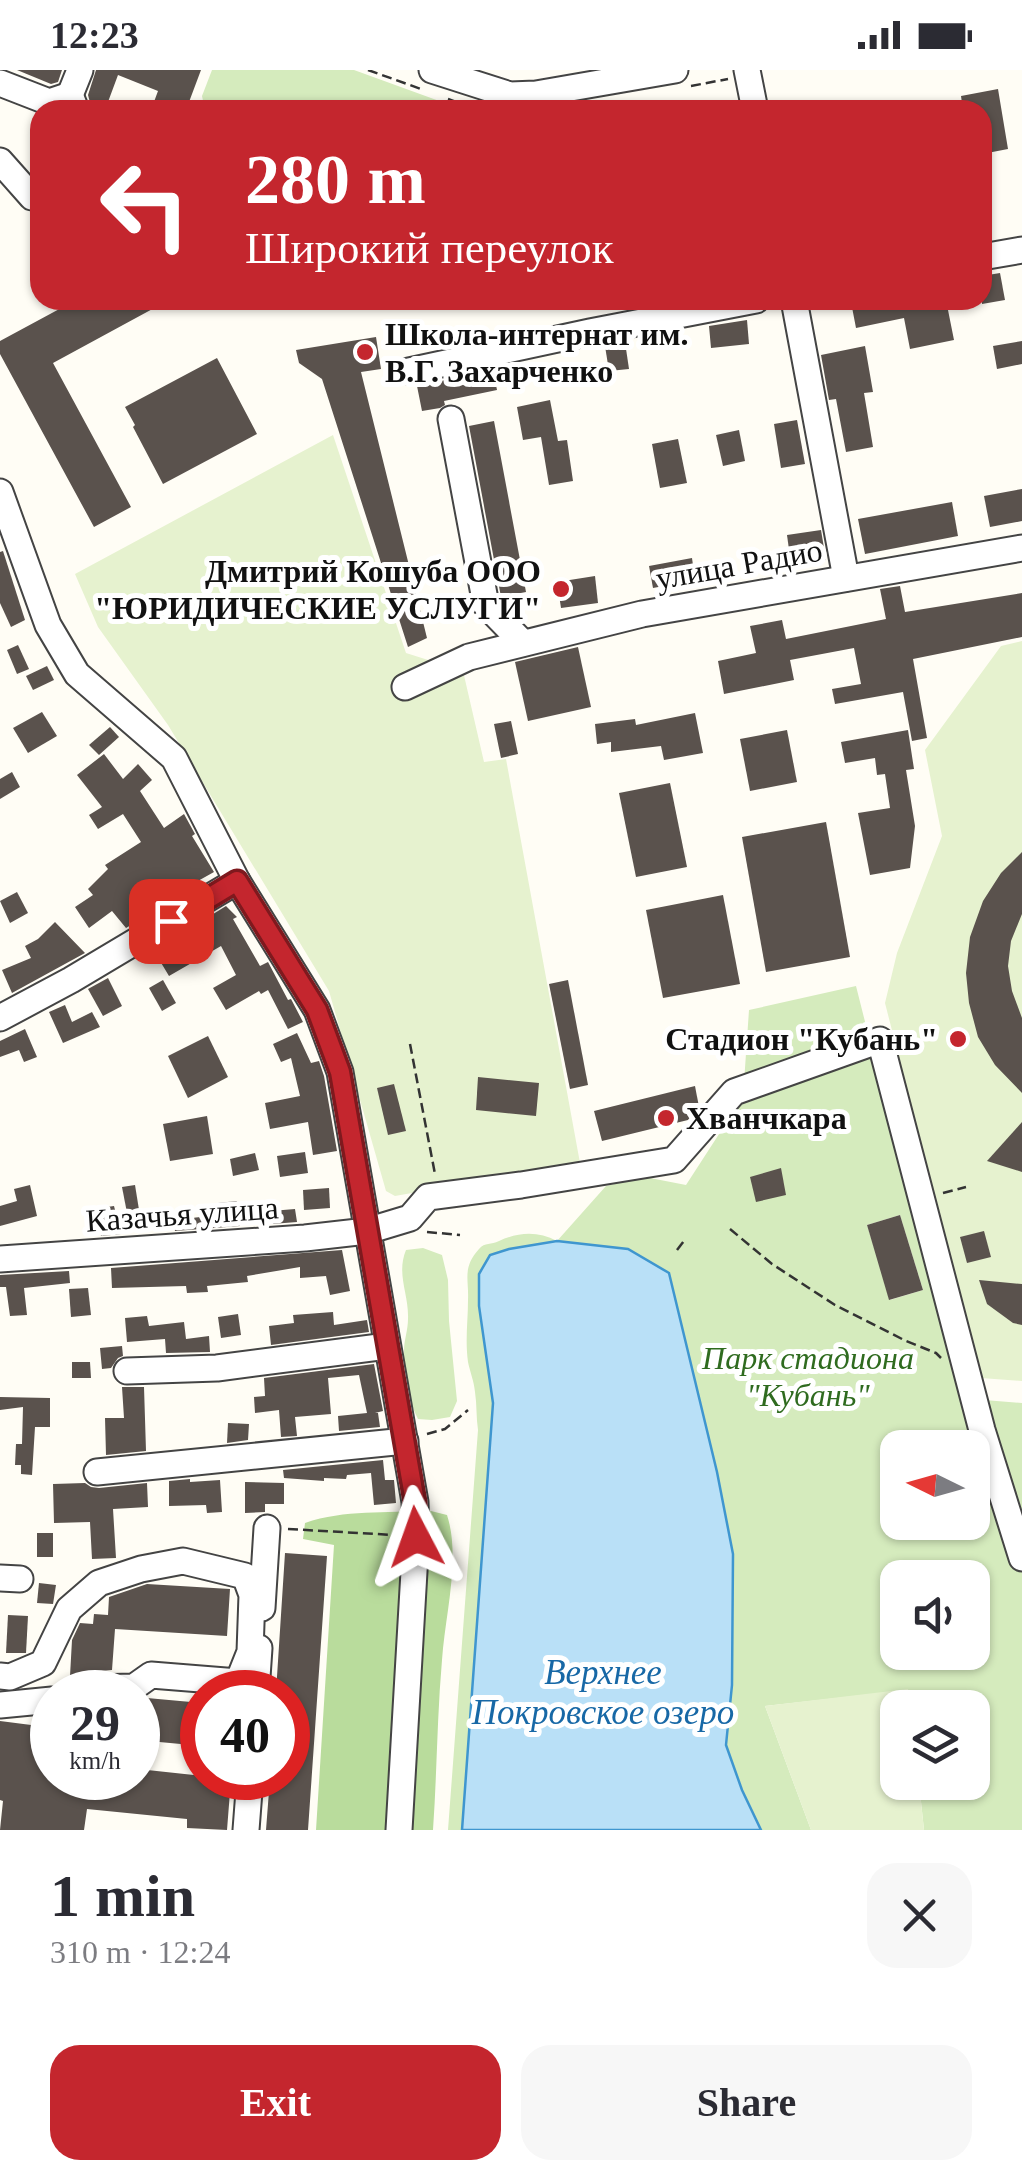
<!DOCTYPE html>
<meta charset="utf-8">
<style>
:root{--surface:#fff;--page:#f7f7f7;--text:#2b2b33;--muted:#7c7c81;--accent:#c4262e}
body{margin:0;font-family:"Times New Roman",serif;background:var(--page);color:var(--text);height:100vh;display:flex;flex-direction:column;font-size:38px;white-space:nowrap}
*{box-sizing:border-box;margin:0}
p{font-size:32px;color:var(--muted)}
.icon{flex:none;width:55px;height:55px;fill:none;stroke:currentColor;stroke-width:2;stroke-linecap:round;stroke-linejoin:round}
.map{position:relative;height:1760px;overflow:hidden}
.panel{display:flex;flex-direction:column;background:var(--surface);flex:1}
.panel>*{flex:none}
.top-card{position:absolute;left:30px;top:30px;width:962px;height:210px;border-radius:30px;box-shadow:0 2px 8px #0004;background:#c4262e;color:#fff;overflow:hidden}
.needle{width:65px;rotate:275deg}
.controls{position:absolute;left:880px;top:1360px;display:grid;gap:20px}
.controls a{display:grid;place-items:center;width:110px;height:110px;border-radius:20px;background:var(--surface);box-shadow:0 2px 8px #0004;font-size:50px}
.speed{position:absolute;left:30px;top:1600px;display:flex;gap:20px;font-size:50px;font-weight:700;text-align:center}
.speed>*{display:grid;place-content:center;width:130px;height:130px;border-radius:50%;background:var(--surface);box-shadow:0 2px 8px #0004;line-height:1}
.speed small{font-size:25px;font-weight:400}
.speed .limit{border:15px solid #d22;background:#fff;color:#111}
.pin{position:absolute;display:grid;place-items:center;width:85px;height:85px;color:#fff;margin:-42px;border-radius:20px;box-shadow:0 5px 15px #0006}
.me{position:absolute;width:110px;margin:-55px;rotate:356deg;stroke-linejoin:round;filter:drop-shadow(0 0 8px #0008)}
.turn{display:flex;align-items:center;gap:35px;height:210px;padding:0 50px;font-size:45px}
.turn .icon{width:130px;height:130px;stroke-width:2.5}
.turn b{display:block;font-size:70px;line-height:85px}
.round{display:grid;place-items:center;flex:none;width:105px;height:105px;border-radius:30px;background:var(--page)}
.headline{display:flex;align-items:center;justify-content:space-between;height:170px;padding:0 50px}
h1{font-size:60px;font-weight:600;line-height:75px}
.action{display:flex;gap:20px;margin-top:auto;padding:20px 50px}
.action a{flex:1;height:115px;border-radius:30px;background:var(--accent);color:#fff;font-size:40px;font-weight:600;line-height:115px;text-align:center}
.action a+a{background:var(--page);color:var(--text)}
.status{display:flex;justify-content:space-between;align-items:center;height:70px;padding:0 50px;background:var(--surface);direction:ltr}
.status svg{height:28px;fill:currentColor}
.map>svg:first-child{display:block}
</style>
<div class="status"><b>12:23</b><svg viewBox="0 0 49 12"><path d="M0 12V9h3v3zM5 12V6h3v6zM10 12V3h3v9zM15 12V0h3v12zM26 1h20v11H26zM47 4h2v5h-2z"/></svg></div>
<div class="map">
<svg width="1022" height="1760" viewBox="0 0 1022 1760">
<rect width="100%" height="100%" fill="#fffdf5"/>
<g fill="#d5ebbd" fill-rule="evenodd">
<path d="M212,0H354L464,40H205L202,26Z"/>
<path d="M856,916L960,1328L1022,1333V1760H924L919,1713L972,1712V1638L911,1637L909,1620L765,1636L811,1760H761L743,1720L726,1675L732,1615L733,1484L717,1402L669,1204H479V1236L493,1333L462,1760H448L478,1360C476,1347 477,1335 475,1322C474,1311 470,1302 468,1292C465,1270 468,1251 468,1230C469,1209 462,1198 479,1179C485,1172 491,1175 499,1171C519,1162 538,1161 557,1171L606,1116L645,1107L686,1115L743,1027L749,940ZM900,1145L923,1220L890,1230L867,1155ZM898,1378H972V1452H898ZM898,1508H972V1582H898Z"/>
<path d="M423,1178L442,1185L448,1210L449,1251L457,1331L450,1347L432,1350L418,1349C407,1328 403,1304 404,1280C404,1270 408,1260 408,1249C409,1224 396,1204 406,1180Z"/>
</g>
<path fill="#b9dc9c" d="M427,1440L447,1445C461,1488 445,1545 442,1590C437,1647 437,1703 433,1760H316L334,1475L303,1469L305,1453C345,1439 386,1444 427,1440Z"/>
<g fill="#e6f2cf">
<path d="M333,365L406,583L463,601L484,692L506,689L580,1093L395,1126L386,1121L329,921L168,655L98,557L75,504Z"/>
<path d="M1022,571V1311L981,1308L885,933L897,883L942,766L925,680L1001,576Z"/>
<path d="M908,1619L911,1637L898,1638V1712L919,1713L924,1760H811L765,1636Z"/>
</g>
<path fill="#b9e0f7" stroke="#3f96cf" stroke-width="2.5" d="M557,1171L628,1179L669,1203L717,1402L733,1484L732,1615L726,1675L742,1720L761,1760H462L493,1333L479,1236V1204L490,1185L509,1179Z"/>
<g fill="#5a524d">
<path d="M17,0H62L58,12L51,14Z"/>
<path d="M96,0H201L186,40H151L158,21L118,5L105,40H92L88,25Z"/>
<path d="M998,19L1008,79L982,84V40H963L961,26Z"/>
<path d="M1000,203L1005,230L982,234V206Z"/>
<path d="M76,230H169L53,293L131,437L94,457L0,284V271Z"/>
<path d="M862,230H890L891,235L916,230H946L954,270L910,279L904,248L856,258L851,232Z"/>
<path d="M747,250L749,274L711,278L709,256Z"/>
<path d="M376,267L381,299L361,302L427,568L408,577L322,309L299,293L296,280Z"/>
<path d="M1022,271V294L997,299L993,276Z"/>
<path d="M625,272L629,299L609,301L605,276Z"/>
<path d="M865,276L873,322L864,323L873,377L846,382L836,329L829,330L821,285Z"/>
<path d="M217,288L257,364L163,414L133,357L135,355L125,337Z"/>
<path d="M493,300L497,320L444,331L445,335L440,338L422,341L417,316Z"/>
<path d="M550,330L558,371L567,370L573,411L549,415L541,367L523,370L517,337Z"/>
<path d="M797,350L805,394L781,398L774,354Z"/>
<path d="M494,351L526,522L501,527L469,356Z"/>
<path d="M739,360L745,391L723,396L716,365Z"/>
<path d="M678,369L687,413L660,418L652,374Z"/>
<path d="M1022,419V451L990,457L984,426Z"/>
<path d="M952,432L958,466L865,484L858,449Z"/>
<path d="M821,460L826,490L791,494L787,465Z"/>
<path d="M3,481L25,550L11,557L0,533V482Z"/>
<path d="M692,488L695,510L653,518L649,496Z"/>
<path d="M595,506L598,533L561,538L557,512Z"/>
<path d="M900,516L905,542L1022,523V567L913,589L927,668L912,671L903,622L835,634L832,619L861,614L854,578L790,590L794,610L724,624L718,591L756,583L750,556L782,550L786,569L886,549L880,519Z"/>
<path d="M18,575L29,599L17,604L7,580Z"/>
<path d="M578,577L591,637L528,651L515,592Z"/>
<path d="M47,596L54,610L33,620L26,606Z"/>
<path d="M42,642L57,666L28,683L13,658Z"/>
<path d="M695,643L703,683L664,690L661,676L611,682V672L597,674L595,654L635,649L636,655Z"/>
<path d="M511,651L518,684L501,688L494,654Z"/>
<path d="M110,657L119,667L99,685L89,675Z"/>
<path d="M787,660L797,712L750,721L740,669Z"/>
<path d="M908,660L914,699L906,700L915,756L910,798L870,805L858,743L890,738L885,704L877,705L875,688L845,693L841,672Z"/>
<path d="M104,684L123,709L138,694L152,710L140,721L164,758L184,744L195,764L192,766L214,802L180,821L182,825L126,858L112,841L89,858L75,837L93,825L88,819L108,799L105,795L141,772L123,744L98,759L89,745L102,737L77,705Z"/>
<path d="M12,702L20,717L0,729V709Z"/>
<path d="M670,713L687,797L636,807L619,723Z"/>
<path d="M826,752L850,887L766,902L742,767Z"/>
<path d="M1022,782V844L1011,871L1008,896L1012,921L1022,948V1023L995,995L978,967L969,933L966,903L970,867L983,831L1001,803Z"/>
<path d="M17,822L28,843L10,853L0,831Z"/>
<path d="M723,825L740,914L663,928L646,840Z"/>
<path d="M226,836L237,847L233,849L260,896L268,892L288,930L291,929L303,952L288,959L268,920L261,924L259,921L226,940L213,918L236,905L221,876L169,906L154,881Z"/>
<path d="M55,852L85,883L12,923L2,900L31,888L25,876L38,869Z"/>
<path d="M108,908L122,936L103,946L88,919Z"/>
<path d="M163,910L176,933L162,941L149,918Z"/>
<path d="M568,910L588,1015L570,1019L549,914Z"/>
<path d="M65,935L72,952L92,942L100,957L63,973L49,942Z"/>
<path d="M25,959L37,987L24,992L19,980L0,987V971Z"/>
<path d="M297,963L311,993L319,991L324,1006L337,1081L313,1085L308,1052L270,1059L265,1033L300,1026L291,988L281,992L273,974Z"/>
<path d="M208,966L228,1007L188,1028L168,986Z"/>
<path d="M478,1007L539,1013L536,1046L476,1040Z"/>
<path d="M394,1014L406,1061L388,1065L377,1018Z"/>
<path d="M695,1016L699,1037L688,1050L602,1071L594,1041Z"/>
<path d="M207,1046L213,1084L170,1091L163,1054Z"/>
<path d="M1022,1052V1102L987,1091Z"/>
<path d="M305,1082L308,1103L280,1107L277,1086Z"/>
<path d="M255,1083L259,1100L233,1106L230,1089Z"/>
<path d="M781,1098L786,1125L756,1132L750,1107Z"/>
<path d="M30,1115L37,1146L0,1156V1136L17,1131L14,1119Z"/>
<path d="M135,1115L140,1146L128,1148L122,1117Z"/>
<path d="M329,1118L330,1138L304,1140L303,1120Z"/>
<path d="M237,1131L240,1156L175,1161L173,1150L219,1145L218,1133Z"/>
<path d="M114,1136L121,1164L101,1166L97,1148L108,1145L107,1137Z"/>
<path d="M295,1139L297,1152L272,1154L271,1141Z"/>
<path d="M900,1145L923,1220L889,1230L867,1155Z"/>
<path d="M984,1161L991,1187L967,1193L960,1167Z"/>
<path d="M342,1180L350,1221L330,1225L326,1206L300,1208V1197L247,1206L248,1212L207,1216L208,1222L187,1223L186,1216L112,1218L111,1198Z"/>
<path d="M69,1201L70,1213L24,1218L27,1245L10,1246L6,1217H0V1205Z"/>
<path d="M979,1210L1022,1214V1255L1013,1253L987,1234Z"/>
<path d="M88,1218L91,1245L71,1247L69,1219Z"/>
<path d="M333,1242L334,1255L367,1250L369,1262L271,1275L269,1256L294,1253L293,1245Z"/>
<path d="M238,1244L241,1265L221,1268L218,1247Z"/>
<path d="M147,1246L149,1256L184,1252L186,1269L209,1266L210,1282L166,1283L165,1269L127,1272L125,1248Z"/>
<path d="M122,1276L123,1286L118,1288L111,1298L102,1299L100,1278Z"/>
<path d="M72,1292H90L91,1308H72Z"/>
<path d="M374,1294L383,1341L375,1343H378L380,1357L339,1361L338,1346L367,1343L359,1305L328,1308L331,1344L295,1347L297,1366L281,1367L279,1340L255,1343L254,1327L265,1326L264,1308Z"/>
<path d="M122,1317H144L146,1381L106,1385L105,1348H124Z"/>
<path d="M0,1327L50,1328V1357H35L32,1405L21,1404V1395H15L16,1374H22L23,1337L0,1340Z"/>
<path d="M228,1353L249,1354L248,1370L227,1373Z"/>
<path d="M383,1390L385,1410H394L396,1433L374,1435L371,1403L347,1405L346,1409L324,1408V1411L284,1408L283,1400Z"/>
<path d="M190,1409V1412L220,1410L222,1442L207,1443L206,1435L169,1436V1411Z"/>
<path d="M245,1412L284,1413V1434H265V1442L245,1443Z"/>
<path d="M85,1413L91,1417L99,1418L147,1413L148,1437L113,1439L116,1488L92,1489L90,1452L54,1453L53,1414Z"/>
<rect x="37" y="1463" width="16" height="24"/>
<path d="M285,1483L327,1486L308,1760H266L270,1708H288V1622H276Z"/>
<path d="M39,1513L56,1515L53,1534L37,1533Z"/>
<path d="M147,1514L230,1519L227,1566L115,1559L112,1600L89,1602L79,1607L70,1606L72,1570L80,1553L93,1554L94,1544L108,1545L109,1527Z"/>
<path d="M8,1545L28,1546L26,1583H6Z"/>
<path d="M147,1628L202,1633V1676L138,1670V1632Z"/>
<path d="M0,1651L39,1656L35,1689L52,1690V1708H138V1699L231,1709L227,1760L187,1758V1749L87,1739L84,1760H0L3,1731L0,1730Z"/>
</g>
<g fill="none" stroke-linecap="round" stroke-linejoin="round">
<g stroke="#444" stroke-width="29">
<g id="minor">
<path d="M432,0L510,25L536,24L675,0"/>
<path d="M747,0L755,40"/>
<path d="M0,13L49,32L70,25L76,40"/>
<path d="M70,25L80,0"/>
<path d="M0,91L32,127L40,124"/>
<path d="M982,187L1022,180"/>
<path d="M794,230L846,508"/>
<path d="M409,301L590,262L756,230"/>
<path d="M451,349L486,535L523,573"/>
<path d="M0,422L48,555L77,604L174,688L237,811L317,940L340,1002L415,1432L416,1467L399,1760"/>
<path d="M405,617L469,587L642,544L1022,478"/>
<path d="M0,948L71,910L237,811"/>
<path d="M0,1189L305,1168L367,1161L410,1148L428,1127L521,1115L674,1090L734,1022L880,970L982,1360L1022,1488"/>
<path d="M127,1301L217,1298L387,1276"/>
<path d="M97,1402L405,1371"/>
<path d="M0,1508L20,1509"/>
<path d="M262,1538L267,1458"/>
<path d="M0,1606L10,1607L43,1593L69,1539L99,1513L141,1499L183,1491L245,1506L252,1525L250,1582L238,1612L151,1605L134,1617L90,1618V1622"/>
<path d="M256,1622L259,1578"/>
<path d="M0,1635L52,1630"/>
<path d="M246,1760L250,1708"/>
</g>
</g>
<g stroke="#333" stroke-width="2.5" stroke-dasharray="10 5" stroke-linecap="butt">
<path d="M368,0L421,19"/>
<path d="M691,16L728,9"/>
<path d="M448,29L479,40"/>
<path d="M410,974L435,1104"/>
<path d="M943,1123L966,1117"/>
<path d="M730,1159L772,1194L835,1235L906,1271L936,1283L941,1288"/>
<path d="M427,1162L460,1165"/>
<path d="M677,1180L684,1171"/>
<path d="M427,1364L445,1359L468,1340"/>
<path d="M288,1459L394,1465"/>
</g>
<use href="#minor" stroke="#fff" stroke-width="25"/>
</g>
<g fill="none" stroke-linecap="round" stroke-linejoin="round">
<g stroke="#7f191e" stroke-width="25">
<path id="route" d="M171,851L237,811L317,940L340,1002L415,1432L416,1467"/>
</g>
<use href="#route" stroke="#c4262e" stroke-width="18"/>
</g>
<g fill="#c4262e" stroke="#fff" stroke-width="4">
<circle cx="365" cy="282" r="10"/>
<circle cx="561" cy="519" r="10"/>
<circle cx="958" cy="969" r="10"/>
<circle cx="666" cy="1048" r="10"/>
</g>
<g text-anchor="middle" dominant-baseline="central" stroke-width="10" stroke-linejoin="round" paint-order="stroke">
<g font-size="32" font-weight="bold" fill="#111" stroke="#fff" text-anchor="start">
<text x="385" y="264">Школа-интернат им.<tspan x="385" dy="37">В.Г. Захарченко</tspan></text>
<text x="541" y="501" text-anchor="end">Дмитрий Кошуба ООО<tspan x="541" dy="37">"ЮРИДИЧЕСКИЕ УСЛУГИ"</tspan></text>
<text x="938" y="969" text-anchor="end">Стадион "Кубань"</text>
<text x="686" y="1048">Хванчкара</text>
</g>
<g font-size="32" fill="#111" stroke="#fff">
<text transform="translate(739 494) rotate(-10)">улица Радио</text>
<text transform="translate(182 1144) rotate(-4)">Казачья улица</text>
</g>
<g font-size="32" font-style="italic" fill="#2f6b1f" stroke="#fff">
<text x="808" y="1288">Парк стадиона<tspan x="808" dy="37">"Кубань"</tspan></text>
</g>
<g font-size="35" font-style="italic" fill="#1768a6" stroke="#fff">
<text x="603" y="1602">Верхнее<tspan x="603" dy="40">Покровское озеро</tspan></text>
</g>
</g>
</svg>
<div class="controls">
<a><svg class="needle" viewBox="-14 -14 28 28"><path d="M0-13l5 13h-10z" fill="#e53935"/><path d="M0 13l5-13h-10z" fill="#7c7c81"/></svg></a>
<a><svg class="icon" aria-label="sound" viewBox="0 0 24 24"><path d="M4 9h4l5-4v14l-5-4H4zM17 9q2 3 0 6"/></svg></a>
<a><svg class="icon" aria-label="layers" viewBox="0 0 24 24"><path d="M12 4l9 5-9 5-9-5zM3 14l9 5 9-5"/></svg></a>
</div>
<div class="speed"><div>29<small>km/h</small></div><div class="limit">40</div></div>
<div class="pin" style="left:171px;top:851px;background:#d93025"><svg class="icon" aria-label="arrive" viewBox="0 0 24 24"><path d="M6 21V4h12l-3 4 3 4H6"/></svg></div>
<svg class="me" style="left:416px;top:1467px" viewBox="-20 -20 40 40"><path d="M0-17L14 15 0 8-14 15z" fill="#c4262e" stroke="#fff" stroke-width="4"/></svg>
<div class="top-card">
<div class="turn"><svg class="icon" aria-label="left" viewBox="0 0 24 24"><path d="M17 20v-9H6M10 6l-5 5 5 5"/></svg><div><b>280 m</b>Широкий переулок</div></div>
</div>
</div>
<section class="panel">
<div class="headline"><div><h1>1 min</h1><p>310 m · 12:24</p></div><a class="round"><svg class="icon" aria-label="close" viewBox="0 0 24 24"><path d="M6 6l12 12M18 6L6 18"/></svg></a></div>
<div class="action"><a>Exit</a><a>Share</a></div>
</section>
